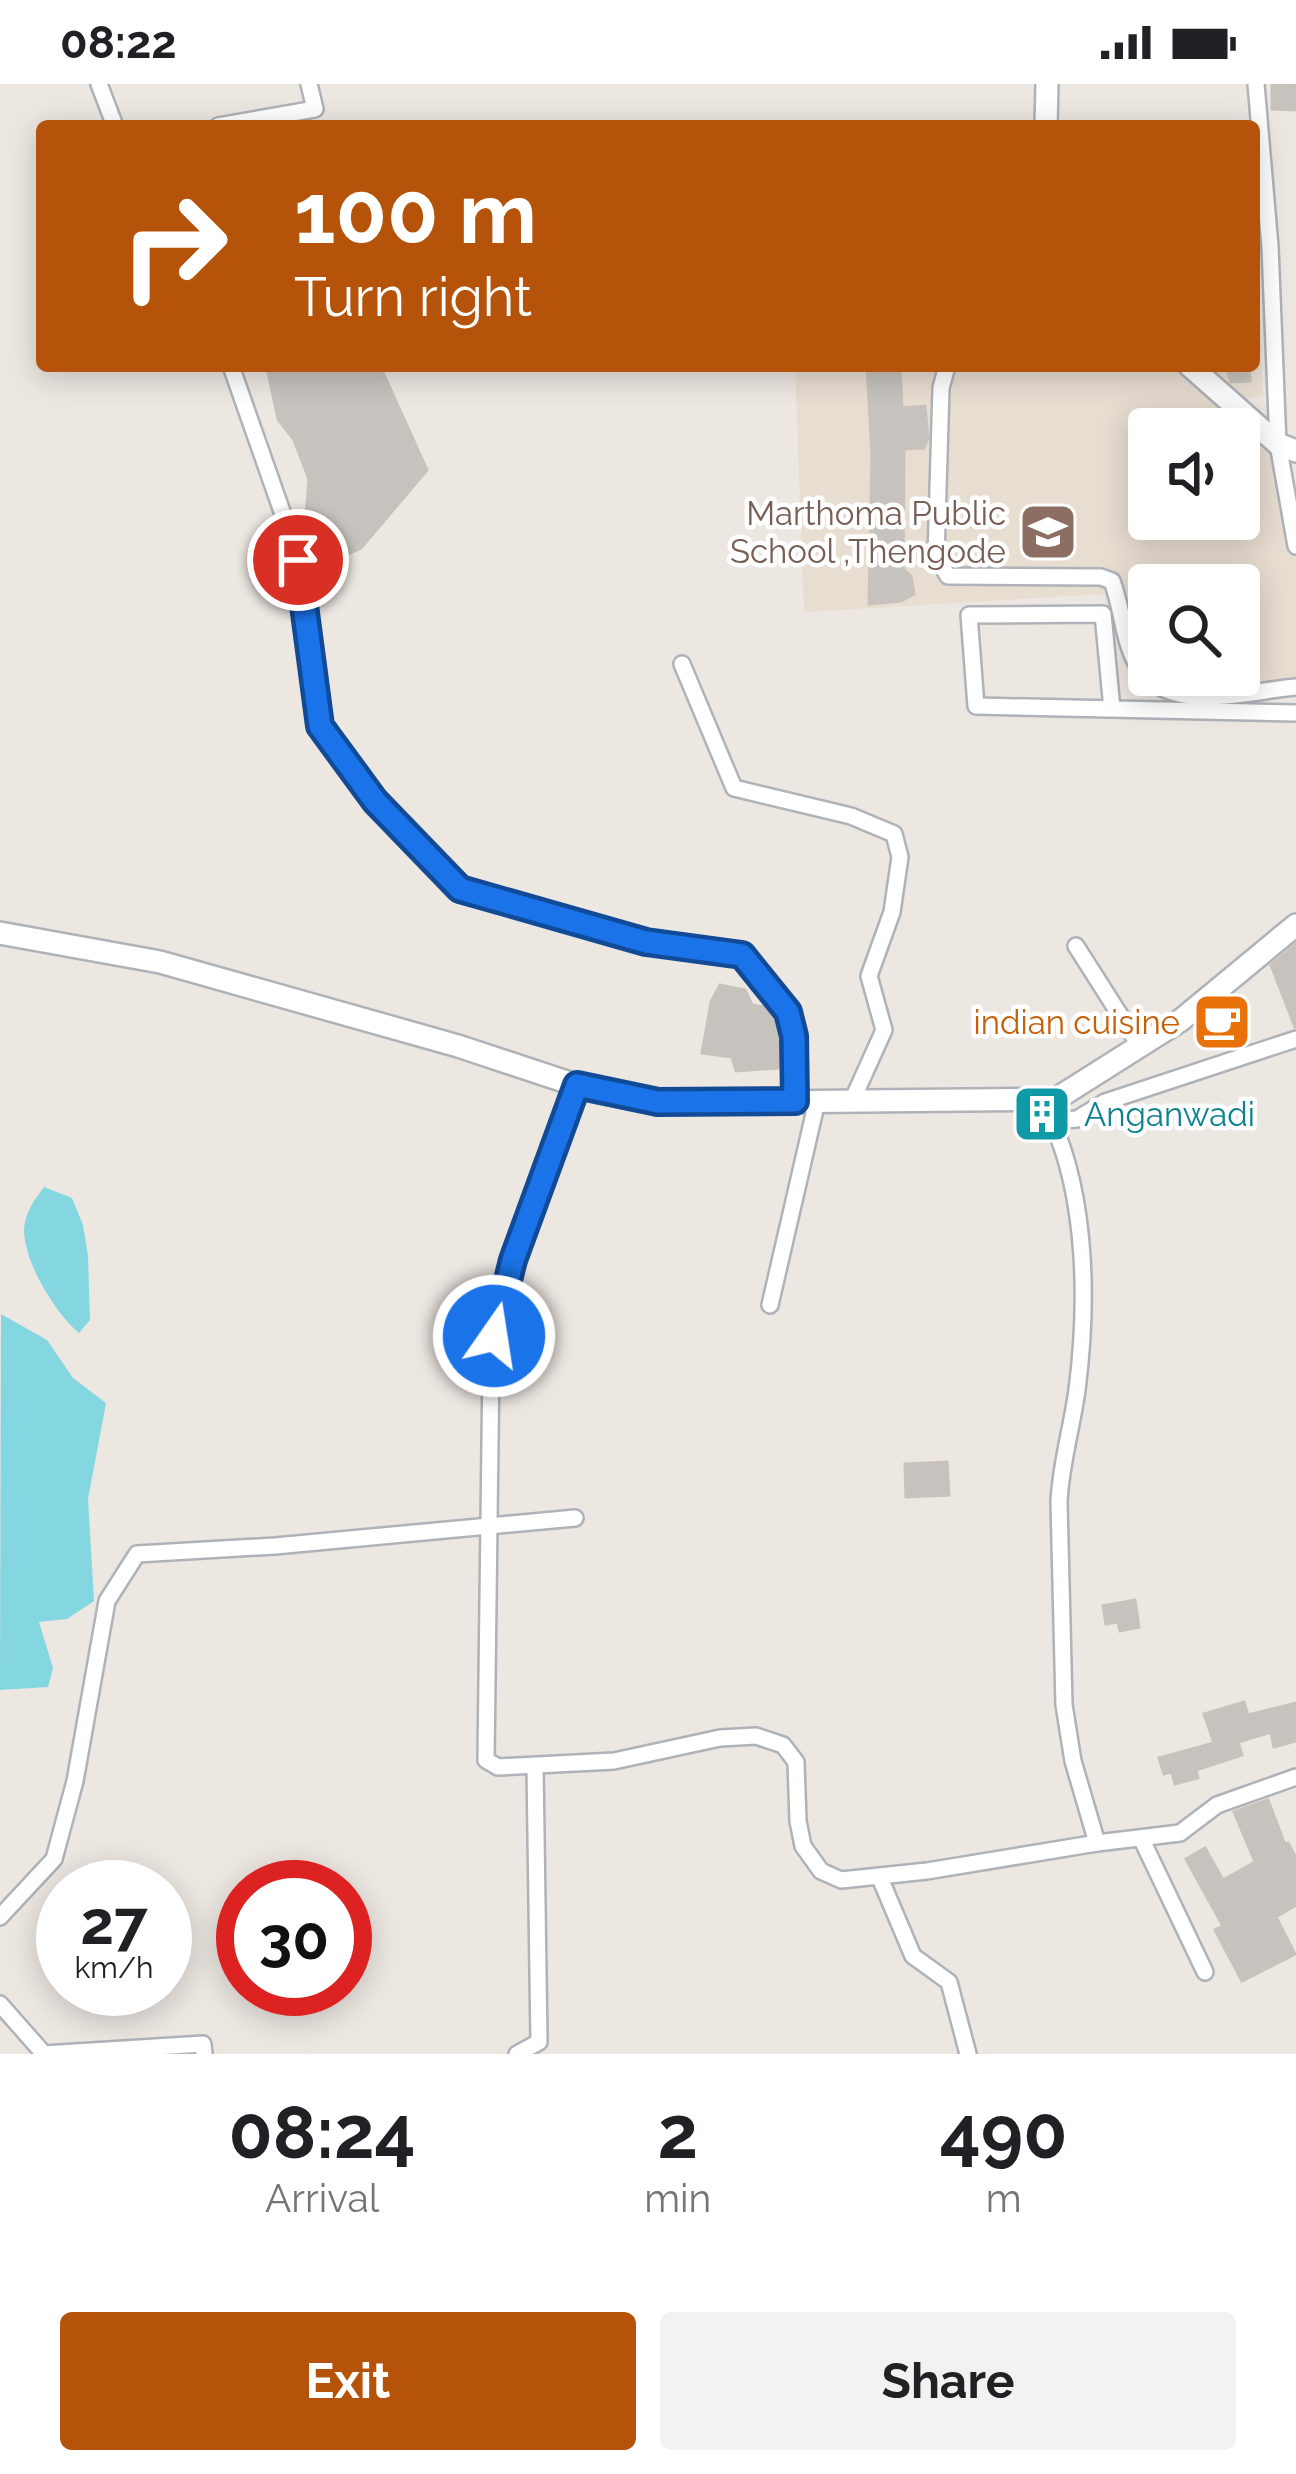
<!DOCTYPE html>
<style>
:root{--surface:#fff;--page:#f2f2f2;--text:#202124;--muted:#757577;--accent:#b45309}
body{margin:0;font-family:Raleway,sans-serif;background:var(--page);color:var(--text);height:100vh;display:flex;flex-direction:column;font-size:45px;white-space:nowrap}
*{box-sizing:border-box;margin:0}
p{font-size:39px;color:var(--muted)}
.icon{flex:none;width:66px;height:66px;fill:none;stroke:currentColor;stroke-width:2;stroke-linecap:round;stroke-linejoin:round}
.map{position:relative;height:1970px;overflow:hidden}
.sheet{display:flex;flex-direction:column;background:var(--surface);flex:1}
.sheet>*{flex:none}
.top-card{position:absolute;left:36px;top:36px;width:1224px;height:252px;border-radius:12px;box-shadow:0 6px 30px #0003;background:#b45309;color:#fff;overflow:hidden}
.fabs{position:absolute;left:1128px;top:324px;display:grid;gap:24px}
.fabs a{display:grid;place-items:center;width:132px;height:132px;border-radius:12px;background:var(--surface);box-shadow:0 6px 30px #0003;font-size:60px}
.speed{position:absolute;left:36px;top:1776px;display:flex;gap:24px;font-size:60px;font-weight:700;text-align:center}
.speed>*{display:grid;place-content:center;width:156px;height:156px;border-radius:50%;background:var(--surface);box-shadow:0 6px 30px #0003;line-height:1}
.speed small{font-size:30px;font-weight:400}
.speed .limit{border:18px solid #d22;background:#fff;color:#111}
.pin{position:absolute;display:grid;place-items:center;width:102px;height:102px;color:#fff;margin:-51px;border:6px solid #fff;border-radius:50%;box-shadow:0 3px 12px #0007}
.me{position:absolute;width:132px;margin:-66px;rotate:13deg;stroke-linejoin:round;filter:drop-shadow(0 0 9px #0008)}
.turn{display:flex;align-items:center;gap:42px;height:252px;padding:0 60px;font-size:54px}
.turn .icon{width:156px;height:156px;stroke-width:2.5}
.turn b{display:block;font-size:84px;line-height:102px}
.eta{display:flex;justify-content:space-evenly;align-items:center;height:204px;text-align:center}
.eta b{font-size:72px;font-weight:700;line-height:84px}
.cta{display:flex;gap:24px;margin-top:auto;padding:24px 60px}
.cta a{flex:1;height:138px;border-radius:12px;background:var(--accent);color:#fff;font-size:48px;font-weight:700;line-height:138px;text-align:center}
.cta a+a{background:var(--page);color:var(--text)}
.status{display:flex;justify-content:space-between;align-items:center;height:84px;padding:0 60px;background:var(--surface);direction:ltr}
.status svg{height:33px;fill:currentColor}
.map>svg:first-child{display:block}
</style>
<div class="status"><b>08:22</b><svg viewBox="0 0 49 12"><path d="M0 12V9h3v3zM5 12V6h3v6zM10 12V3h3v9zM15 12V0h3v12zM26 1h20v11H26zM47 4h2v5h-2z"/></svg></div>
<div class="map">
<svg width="1296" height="1970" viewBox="0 0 1296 1970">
<rect width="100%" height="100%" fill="#ede7e2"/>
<g fill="#e8ddd1" fill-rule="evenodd">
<path d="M1255,96L1263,312L1247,315L1203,282H1254Z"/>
<path d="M795,282H1193L1278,360L1296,462V611L1139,612L1104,510L804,528ZM1149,345H1239V435H1149ZM1149,501H1239V591H1149Z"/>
</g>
<g fill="#84d6e1">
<path d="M44,1103L72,1114L83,1141L88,1172L90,1236L79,1249C55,1229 18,1170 25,1138C28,1124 36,1114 44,1103Z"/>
<path d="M1,1230L47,1256L73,1294L106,1319L88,1415L94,1517L67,1535L39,1538L53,1584L48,1603L0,1606Z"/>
</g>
<g fill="#c6c2bd" stroke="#c9c2bc" stroke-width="3">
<path d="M1272,0H1296V26L1272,25Z"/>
<path d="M281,282H380L427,386L361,464L312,486L310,457L305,442L309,395L294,356L278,335L268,288Z"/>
<path d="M867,282H900L902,324L925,322L928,354L924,364L904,365L903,485L911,492L914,510L901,517L869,520L872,369Z"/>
<path d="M1226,282H1249L1250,297L1231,298Z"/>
<path d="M1296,860V943H1295L1271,881Z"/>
<path d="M720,901L745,906L752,921L769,924L776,934L781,953L778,984L736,987L732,973L702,969L711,918Z"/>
<path d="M947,1378L949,1411L906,1413L905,1380Z"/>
<path d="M1135,1516L1139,1543L1120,1547L1118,1538L1106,1540L1103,1522Z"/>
<path d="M1244,1618L1248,1631L1296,1619V1657L1274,1663L1271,1648L1238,1658L1242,1671L1196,1686L1198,1694L1175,1700L1172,1688L1164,1690L1159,1674L1214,1659L1204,1630Z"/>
<path d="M1268,1716L1285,1761L1288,1759L1296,1774V1821L1276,1833L1295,1870L1242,1897L1215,1846L1223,1842L1186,1775L1205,1764L1223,1796L1255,1778L1234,1728Z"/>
</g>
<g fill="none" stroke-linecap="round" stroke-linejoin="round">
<g stroke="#afb2b8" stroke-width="20">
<g id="street">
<path d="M99,0L115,42"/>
<path d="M1256,0L1270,163L1278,360L1296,462"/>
<path d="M218,42L315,25L309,0"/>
<path d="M231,282L299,476L320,642L375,717L460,805L647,858L743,871L787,928L794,952L795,1017"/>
<path d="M947,282L941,304L936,473L948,492L1101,493L1112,497C1122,523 1123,555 1136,579C1165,633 1247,607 1296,603"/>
<path d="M682,580L734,704L851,732L894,750L900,773L892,828L869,892L884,946L852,1017"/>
<path d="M1112,625L1103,530L969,531L976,622L1296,629"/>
<path d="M1076,862L1139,961"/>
<path d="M577,1001C544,1092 504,1182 491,1278L486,1676L498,1683L614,1677L720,1654L756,1652L783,1661L796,1678L798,1737L803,1762L821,1787L841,1796L927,1787L1097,1759"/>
<path d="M1056,1015L1052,1037L1077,1035L1105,1018L1296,955"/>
<path d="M1052,1037C1087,1116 1088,1220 1077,1306C1072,1343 1061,1379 1059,1417L1064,1621L1073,1677L1097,1759L1180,1749L1217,1721L1296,1693"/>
<path d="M770,1221L817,1017"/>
<path d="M1142,1756L1205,1888"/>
<path d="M880,1794L913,1872L949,1898L968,1970"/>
<path d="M0,1833L54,1775L75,1697L107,1517L137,1470L275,1462L575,1434"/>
<path d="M0,1920L44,1970L203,1960L204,1970"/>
<path d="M517,1970L539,1958L535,1682"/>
</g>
</g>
<g stroke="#afb2b8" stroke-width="26">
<g id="secondary">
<path d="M1046,42L1047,0"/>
<path d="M1190,282L1278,360L1296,367"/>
<path d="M0,849L160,878L458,962L594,1007L658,1019L1056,1015L1181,936L1296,841"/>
</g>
</g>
<use href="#street" stroke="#fff" stroke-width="15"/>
<use href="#secondary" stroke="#fff" stroke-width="21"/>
</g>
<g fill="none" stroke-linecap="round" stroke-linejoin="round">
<g stroke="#114b97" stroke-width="30">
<path id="route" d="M298,476L320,642L375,717L460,805L646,858L742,871L788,928L794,952L795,1017L658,1018L577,1001L513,1176L494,1252"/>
</g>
<use href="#route" stroke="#1a73e8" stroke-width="21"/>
</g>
<defs>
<g id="school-square" transform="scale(3)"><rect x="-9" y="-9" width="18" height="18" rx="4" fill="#8d6e63" stroke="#fff"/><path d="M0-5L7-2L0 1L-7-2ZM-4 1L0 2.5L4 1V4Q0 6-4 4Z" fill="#fff"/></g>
<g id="cafe-square" transform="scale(3)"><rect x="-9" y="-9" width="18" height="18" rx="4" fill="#e8710a" stroke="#fff"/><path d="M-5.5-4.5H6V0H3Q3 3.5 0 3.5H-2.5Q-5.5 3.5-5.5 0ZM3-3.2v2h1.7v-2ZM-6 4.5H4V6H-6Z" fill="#fff"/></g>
<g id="building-square" transform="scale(3)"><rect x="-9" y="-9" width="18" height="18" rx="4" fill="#0f9aa8" stroke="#fff"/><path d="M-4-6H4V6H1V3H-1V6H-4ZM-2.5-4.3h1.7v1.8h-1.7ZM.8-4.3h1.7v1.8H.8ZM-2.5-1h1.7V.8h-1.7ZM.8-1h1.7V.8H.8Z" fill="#fff"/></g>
</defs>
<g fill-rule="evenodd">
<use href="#school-square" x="1048" y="448"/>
<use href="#cafe-square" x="1222" y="938"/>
<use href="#building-square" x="1042" y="1030"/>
</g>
<g text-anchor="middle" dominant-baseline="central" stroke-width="9" stroke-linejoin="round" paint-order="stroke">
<g font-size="33" fill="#785e54" stroke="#fff" text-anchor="end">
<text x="1006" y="429">Marthoma Public<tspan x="1006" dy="38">School ,Thengode</tspan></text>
</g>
<g font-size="33" fill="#c56008" stroke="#fff" text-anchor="end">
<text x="1180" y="938">indian cuisine</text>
</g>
<g font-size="33" fill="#0d838f" stroke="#fff" text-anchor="start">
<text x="1084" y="1030">Anganwadi</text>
</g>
</g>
</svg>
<div class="fabs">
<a><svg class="icon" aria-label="sound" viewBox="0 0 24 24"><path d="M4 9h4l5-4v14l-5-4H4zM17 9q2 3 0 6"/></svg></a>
<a><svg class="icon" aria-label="search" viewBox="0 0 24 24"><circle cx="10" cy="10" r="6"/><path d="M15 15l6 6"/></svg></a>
</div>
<div class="speed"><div>27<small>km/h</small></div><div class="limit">30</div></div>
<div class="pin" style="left:298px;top:476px;background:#d93025"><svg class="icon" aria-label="arrive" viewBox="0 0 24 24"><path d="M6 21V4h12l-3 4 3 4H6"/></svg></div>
<svg class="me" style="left:494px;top:1252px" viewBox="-20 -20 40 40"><circle r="17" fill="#1a73e8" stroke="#fff" stroke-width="3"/><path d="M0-11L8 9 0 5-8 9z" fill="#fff"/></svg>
<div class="top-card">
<div class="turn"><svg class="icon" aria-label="right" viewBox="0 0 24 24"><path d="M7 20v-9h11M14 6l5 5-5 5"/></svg><div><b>100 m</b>Turn right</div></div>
</div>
</div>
<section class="sheet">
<div class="eta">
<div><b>08:24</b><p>Arrival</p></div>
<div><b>2</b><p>min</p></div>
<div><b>490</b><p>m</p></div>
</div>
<div class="cta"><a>Exit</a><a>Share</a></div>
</section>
